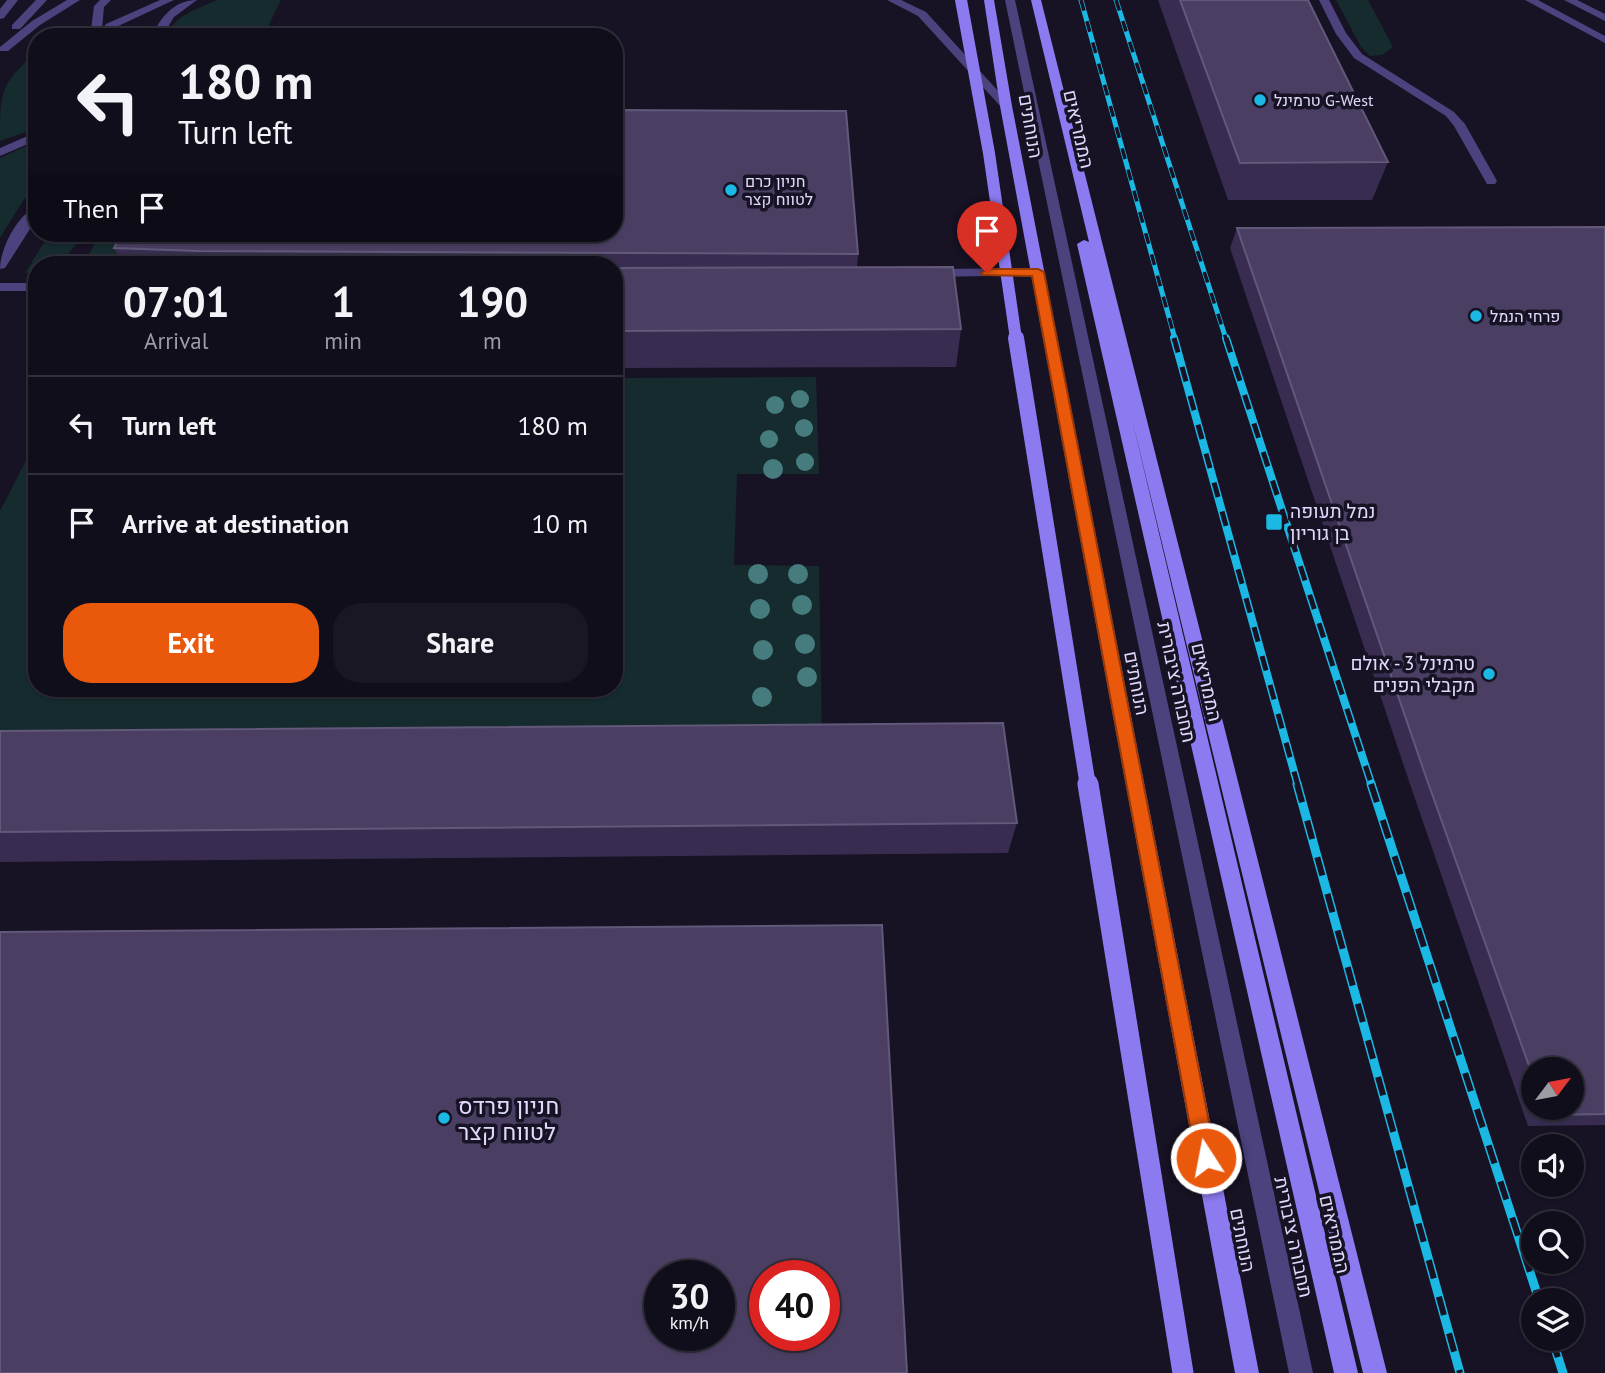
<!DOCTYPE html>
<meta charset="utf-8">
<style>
:root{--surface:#110e1b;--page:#1a1724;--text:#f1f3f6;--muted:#9c9ca3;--line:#302e3a;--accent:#ea580c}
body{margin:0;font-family:"PT Sans",Heebo,sans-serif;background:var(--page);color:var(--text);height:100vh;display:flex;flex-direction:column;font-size:26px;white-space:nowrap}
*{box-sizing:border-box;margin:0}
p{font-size:23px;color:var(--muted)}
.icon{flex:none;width:38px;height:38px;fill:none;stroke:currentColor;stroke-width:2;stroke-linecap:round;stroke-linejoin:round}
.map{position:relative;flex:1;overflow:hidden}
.details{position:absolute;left:28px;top:256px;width:595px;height:441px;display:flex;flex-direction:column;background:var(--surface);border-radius:28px;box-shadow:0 2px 5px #0004,0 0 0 2px var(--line)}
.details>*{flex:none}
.top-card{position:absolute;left:28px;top:28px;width:595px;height:214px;border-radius:28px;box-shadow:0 2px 5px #0004,0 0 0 2px var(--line);background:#110e1b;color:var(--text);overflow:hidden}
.needle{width:46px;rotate:58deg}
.fabs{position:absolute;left:1521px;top:1057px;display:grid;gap:14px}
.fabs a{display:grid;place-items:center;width:63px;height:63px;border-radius:50%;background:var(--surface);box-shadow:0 2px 5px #0004,0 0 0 2px var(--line);font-size:35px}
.speed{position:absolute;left:644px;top:1260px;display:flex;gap:14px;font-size:35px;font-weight:700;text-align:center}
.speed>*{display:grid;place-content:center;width:91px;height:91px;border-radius:50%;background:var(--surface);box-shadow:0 2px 5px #0004,0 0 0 2px var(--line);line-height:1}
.speed small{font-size:18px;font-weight:400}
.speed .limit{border:10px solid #d22;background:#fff;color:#111}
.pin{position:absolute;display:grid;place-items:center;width:60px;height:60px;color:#fff;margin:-72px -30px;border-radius:50% 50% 50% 0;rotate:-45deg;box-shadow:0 0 7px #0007}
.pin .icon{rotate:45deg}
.me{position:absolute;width:77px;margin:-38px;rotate:349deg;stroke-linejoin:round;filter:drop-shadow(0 0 5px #0008)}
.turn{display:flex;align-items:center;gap:24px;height:147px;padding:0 35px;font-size:32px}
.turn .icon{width:91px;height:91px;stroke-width:2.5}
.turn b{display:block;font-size:49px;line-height:60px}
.then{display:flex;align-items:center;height:66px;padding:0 35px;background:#0003;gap:14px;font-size:26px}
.eta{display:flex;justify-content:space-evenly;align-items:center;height:119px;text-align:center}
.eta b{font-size:42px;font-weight:600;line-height:49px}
.action{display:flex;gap:14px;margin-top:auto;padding:14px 35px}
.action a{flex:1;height:80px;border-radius:28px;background:var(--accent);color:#fff;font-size:28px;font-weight:600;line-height:80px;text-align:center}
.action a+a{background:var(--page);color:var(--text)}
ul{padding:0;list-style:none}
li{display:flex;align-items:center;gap:21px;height:98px;padding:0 35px;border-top:2px solid var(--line)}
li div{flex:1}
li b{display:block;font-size:26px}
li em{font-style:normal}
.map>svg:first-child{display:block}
</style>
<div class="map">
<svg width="1605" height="1373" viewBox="0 0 1605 1373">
<rect width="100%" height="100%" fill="#171224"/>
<g fill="#152b2d">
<path d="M217,0H281L263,37H166C173,15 198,9 217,0Z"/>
<path d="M1336,0H1368L1393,47L1382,55L1370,56L1361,47Z"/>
<path d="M37,51V128L0,141C0,89 0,86 37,51Z"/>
<path d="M37,141V189L24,199L0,238V158Z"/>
<path d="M50,233H86L59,264H37V272L25,273Z"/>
<path d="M100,233H159L143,264H90L87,258Z"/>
<path d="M816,377L819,474H737L734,565L819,566L822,734L0,736V511L37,439V688H614V378Z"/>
</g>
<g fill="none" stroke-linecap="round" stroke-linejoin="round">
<g fill="#4c427e" fill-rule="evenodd">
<path d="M7,0H18L4,18L0,19V9Z"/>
<path d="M36,0H47L20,29H12V25Z"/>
<path d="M67,0H80L40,25L8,51H0V47L32,21Z"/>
<path d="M100,0H111L104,7L102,29L106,24L160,0H174L114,28L106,37H90L94,6Z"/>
<path d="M197,0L174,17L162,37H151C161,17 174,0 197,0Z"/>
<path d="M887,0H901L926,12L1010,104V108H1002L918,16Z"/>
<path d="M1525,0H1538L1605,36V43Z"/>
<path d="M1564,0H1577L1605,14V21Z"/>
<path d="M37,132V140L0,156V148Z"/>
<path d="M37,206V218L5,268L0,269C0,249 17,215 37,206Z"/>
<path d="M1038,268L1043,269V275L933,277L926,273L933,269Z"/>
<rect x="0" y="283" width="37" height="8"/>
</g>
<g fill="#4c427e" fill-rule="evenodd">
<path d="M1005,0H1015L1313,1373H1289Z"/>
<path d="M1319,0H1329L1346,33L1362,54L1454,112L1465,124L1497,181L1495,184H1487L1454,126L1446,116L1354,58L1336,34Z"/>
</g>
<g fill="#8c7bf0" fill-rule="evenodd">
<path d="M984,0H994L1012,106L1259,1373H1235L1000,106Z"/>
<path d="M1031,0H1041L1387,1373H1363L1131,415L1358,1373H1334L1077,244L1084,240L1089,242Z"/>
</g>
<g stroke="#1bb8e4" stroke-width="5">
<g id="rail-far2">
<path d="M1081,0L1175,339"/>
<path d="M1116,0L1226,339"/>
</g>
</g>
<g stroke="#1bb8e4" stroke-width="8">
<g id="rail-far1">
<path d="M1174,338L1298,786"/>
<path d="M1226,338L1372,786"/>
</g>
</g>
<g stroke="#1bb8e4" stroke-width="9">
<g id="rail">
<path d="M1297,784L1460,1373"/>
<path d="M1371,784L1539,1300"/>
<path d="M1552,1339L1563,1373"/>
</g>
</g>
<use href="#rail-far2" stroke="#171224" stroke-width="3.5" stroke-dasharray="11" stroke-linecap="butt"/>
<use href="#rail-far1" stroke="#171224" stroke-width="5" stroke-dasharray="15" stroke-linecap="butt"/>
<use href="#rail" stroke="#171224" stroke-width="6" stroke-dasharray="19" stroke-linecap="butt"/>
<path stroke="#8c7bf0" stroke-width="12" d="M961,0L989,153L1016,339"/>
<path stroke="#8c7bf0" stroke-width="16" d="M1016,338L1088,786"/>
<path stroke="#8c7bf0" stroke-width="21" d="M1088,784L1183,1373"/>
</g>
<g fill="#467c7d">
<circle cx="800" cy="399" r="9"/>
<circle cx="775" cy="405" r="9"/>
<circle cx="804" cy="428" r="9"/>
<circle cx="769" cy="439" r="9"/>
<circle cx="805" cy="462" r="9"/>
<circle cx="773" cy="469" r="10"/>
<circle cx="758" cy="574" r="10"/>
<circle cx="798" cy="574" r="10"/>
<circle cx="802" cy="605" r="10"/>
<circle cx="760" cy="609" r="10"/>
<circle cx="805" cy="644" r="10"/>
<circle cx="763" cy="650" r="10"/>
<circle cx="807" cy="677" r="10"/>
<circle cx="762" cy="697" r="10"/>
</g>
<g fill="#382d50" fill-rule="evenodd">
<path d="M1158,0H1308L1388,162L1372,200H1228Z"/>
<path d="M1605,227V1125L1528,1126L1413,793L1230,248L1237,228ZM1533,1069L1572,1108H1533Z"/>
<path d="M114,248L858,254L857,267L961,329L956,367L614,368V264H123Z"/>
<path d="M0,731L1017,823L1008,853L0,862Z"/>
</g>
<g fill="#4a3f62" stroke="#62587a" stroke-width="2" fill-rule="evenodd">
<path d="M1180,0H1308L1388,162L1240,163Z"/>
<path d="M614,110L846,111L858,254L198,251L114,248L122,233H614Z"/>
<path d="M1605,227V1114L1547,1115L1544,1108H1572V1069H1533V1077L1426,777L1237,228Z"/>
<path d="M953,267L961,329L614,331V268Z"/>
<path d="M1003,723L1017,823L0,832V731Z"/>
<path d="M882,925L907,1373H0V932ZM660,1276H719V1335H660ZM765,1276H824V1335H765Z"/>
</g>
<path fill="#ea580c" stroke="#983908" stroke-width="2" d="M987,269H1038L1044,272L1216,1158L1213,1165L1206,1168L1199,1165L1196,1158L1032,276L983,275L981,273Z"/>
<g fill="#1bb8e4" stroke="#171224" stroke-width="2.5">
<circle cx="1260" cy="100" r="7"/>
<circle cx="731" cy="190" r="7"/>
<circle cx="1476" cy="316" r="7"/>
<rect x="1265" y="513" width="18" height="18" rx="3.5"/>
<circle cx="1489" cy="674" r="7"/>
<circle cx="444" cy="1118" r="7"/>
</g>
<g text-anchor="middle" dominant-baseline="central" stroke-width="7" stroke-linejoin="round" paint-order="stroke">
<g font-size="16" fill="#e1d9fb" stroke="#171224" text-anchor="start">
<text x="1274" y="100">טרמינל G-West</text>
<text x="745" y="181">חניון כרם<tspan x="745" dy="18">לטווח קצר</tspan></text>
<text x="1490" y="316">פרחי הנמל</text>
</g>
<g font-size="19" fill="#e1d9fb" stroke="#171224">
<text transform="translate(1031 126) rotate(80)">הנוחתים</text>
<text transform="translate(1079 129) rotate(77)">הממריאים</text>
<text transform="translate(1177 682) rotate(78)">תחבורה ציבורית</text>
<text transform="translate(1207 682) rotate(77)">הממריאים</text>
<text transform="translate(1137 683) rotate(79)">הנוחתים</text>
<text transform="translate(1335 1234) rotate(77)">הממריאים</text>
<text transform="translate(1294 1237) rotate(78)">תחבורה ציבורית</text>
<text transform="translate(1243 1240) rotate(79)">הנוחתים</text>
</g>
<g font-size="19" fill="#e1d9fb" stroke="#171224" text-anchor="start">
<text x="1290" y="511">נמל תעופה<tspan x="1290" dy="22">בן גוריון</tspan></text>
<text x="1475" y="663" text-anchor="end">טרמינל 3 - אולם<tspan x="1475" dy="22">מקבלי הפנים</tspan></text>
</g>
<g font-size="23" fill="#e1d9fb" stroke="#171224" text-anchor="start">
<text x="458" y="1105">חניון פרדס<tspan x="458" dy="26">לטווח קצר</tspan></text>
</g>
</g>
</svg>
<div class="fabs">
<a><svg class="needle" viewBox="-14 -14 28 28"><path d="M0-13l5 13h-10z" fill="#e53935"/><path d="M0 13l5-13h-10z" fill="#9c9ca3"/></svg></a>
<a><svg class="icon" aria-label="sound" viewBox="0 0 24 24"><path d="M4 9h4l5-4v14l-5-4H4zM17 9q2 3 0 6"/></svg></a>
<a><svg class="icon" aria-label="search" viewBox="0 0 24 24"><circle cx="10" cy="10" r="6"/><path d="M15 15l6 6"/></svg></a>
<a><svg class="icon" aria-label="layers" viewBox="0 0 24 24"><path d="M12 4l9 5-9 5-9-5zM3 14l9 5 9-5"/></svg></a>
</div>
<div class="speed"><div>30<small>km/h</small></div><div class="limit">40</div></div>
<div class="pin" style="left:987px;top:273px;background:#d93025"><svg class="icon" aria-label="arrive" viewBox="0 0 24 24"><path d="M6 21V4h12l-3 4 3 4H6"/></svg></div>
<svg class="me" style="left:1206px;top:1158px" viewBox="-20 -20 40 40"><circle r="17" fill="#ea580c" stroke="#fff" stroke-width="3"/><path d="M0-11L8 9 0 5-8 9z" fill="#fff"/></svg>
<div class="top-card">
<div class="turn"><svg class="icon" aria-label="left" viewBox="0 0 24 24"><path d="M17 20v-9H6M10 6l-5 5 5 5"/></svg><div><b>180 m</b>Turn left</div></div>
<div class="then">Then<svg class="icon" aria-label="arrive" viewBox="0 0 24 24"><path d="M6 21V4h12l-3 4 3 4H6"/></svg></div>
</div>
<section class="details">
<div class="eta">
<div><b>07:01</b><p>Arrival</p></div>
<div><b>1</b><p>min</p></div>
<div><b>190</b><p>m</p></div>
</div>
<ul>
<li><svg class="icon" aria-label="left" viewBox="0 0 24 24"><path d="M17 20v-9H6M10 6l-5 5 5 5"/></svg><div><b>Turn left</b></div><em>180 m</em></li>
<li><svg class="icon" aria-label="arrive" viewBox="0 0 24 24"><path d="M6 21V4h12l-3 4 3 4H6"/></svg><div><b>Arrive at destination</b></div><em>10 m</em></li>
</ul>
<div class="action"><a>Exit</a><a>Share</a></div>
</section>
</div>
